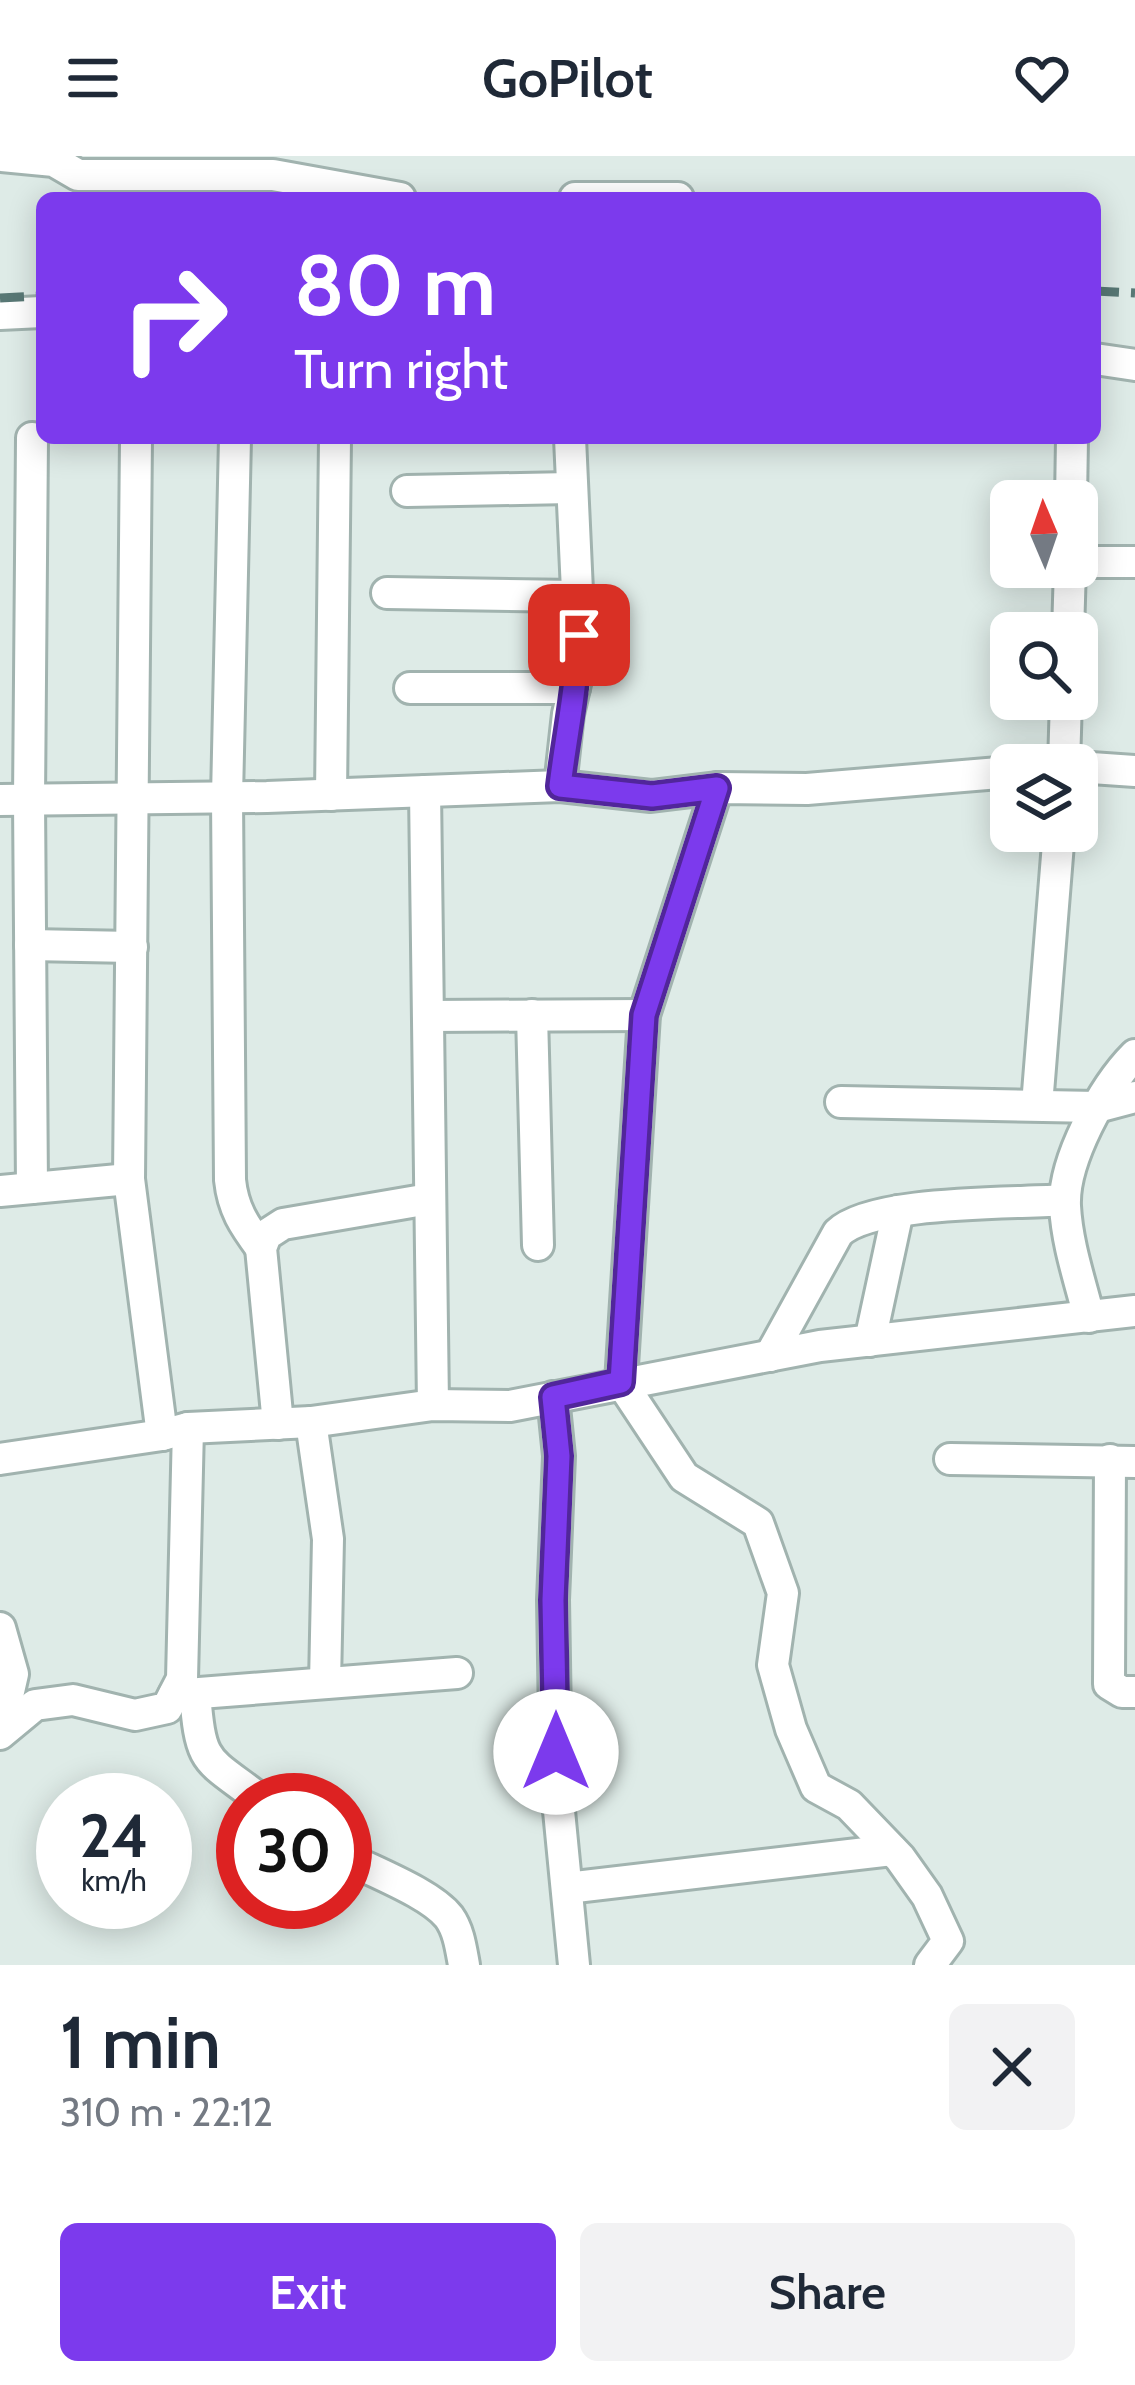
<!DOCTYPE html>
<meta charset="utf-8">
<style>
:root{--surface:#fff;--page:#f2f2f3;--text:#1f2937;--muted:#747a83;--accent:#7c3aed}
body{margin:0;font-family:Cabin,sans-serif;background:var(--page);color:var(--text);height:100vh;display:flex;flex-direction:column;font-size:45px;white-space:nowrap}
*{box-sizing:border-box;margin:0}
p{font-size:39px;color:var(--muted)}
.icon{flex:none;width:66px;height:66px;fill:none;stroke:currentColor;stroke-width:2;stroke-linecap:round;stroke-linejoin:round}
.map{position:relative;height:1809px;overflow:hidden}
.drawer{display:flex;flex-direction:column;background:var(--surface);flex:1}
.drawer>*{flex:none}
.top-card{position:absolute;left:36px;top:36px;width:1065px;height:252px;border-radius:18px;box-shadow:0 6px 30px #0003;background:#7c3aed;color:#fff;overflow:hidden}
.needle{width:78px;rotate:358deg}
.fabs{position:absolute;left:990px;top:324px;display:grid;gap:24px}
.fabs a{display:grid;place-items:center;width:108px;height:108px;border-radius:18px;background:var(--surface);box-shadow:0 6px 30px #0003;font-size:60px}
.speed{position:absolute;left:36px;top:1617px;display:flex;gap:24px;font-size:60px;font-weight:700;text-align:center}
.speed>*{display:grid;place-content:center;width:156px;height:156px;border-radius:50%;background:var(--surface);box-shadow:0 6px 30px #0003;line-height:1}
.speed small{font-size:30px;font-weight:400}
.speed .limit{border:18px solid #d22;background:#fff;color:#111}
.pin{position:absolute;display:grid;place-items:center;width:102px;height:102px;color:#fff;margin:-51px;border-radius:24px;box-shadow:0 6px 18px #0006}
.me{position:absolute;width:132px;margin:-66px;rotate:0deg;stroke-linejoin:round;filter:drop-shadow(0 0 9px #0008)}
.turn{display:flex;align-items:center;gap:42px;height:252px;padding:0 60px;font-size:54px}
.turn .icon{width:156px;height:156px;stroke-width:2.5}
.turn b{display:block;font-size:84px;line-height:102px}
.round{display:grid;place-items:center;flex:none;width:126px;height:126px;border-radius:18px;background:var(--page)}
.summary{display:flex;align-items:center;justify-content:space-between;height:204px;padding:0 60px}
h1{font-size:72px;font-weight:600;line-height:90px}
.cta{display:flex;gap:24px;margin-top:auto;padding:24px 60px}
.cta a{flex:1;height:138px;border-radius:18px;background:var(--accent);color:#fff;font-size:48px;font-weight:600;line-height:138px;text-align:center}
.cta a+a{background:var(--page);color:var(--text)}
header{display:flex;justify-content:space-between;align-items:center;height:156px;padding:0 60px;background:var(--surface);font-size:54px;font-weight:600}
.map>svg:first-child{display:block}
</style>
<header><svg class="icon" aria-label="menu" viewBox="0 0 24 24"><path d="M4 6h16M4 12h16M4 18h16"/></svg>GoPilot<svg class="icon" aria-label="heart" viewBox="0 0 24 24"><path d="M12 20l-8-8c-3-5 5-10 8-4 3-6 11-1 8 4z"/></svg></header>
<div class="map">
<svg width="1135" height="1809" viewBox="0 0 1135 1809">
<rect width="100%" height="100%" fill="#deebe7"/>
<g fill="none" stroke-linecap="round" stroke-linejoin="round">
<g stroke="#a1b3af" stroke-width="36">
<g id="street">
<path d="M2,0L54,5L78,19H273L400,42"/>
<path d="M575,42H678"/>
<path d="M0,158L42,156"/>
<path d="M1095,203L1135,209"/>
<path d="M136,282L129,1023L162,1279"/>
<path d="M235,282L227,641L230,1024C233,1053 244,1069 261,1092"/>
<path d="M407,335L571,332"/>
<path d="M1071,345L1072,282"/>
<path d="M1077,406H1135"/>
<path d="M387,437L575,440"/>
<path d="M1068,477L1070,411"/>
<path d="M410,532H574"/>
<path d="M1064,609L1066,543"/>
<path d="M1077,611L1135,615"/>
<path d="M560,630L568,558L578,515L579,479L570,282"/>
<path d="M717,632L644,859L621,1226L684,1321L758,1367L783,1437L773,1509L791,1573L816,1631L849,1649L900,1702L927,1740L948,1785L930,1809"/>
<path d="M425,635L433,1249"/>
<path d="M331,639L335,282"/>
<path d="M0,644L267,641L560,630L651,640L717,632L807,633L1011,616"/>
<path d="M30,789L132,791"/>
<path d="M532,859L538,1089"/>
<path d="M429,860L644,859"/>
<path d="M841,946L1097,951L1135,941"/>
<path d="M1037,949L1059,675"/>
<path d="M32,1032L29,644L32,282"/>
<path d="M0,1035L129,1023"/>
<path d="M1089,1161C1080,1125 1067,1088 1065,1050C1063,1005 1103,931 1135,899"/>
<path d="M870,1185L898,1055"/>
<path d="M770,1200L838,1077C872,1044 1014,1048 1064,1044"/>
<path d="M553,1241L559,1300L553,1444L556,1624L574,1809"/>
<path d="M311,1266L328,1383L325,1527"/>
<path d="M278,1268L261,1092L266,1079L283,1068L429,1043"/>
<path d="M0,1303L162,1279L188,1272L311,1266L433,1249L510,1250L820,1190L1135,1155"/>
<path d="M950,1303L1135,1306"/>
<path d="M1110,1304L1109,1528L1122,1536H1135"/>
<path d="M0,1472L13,1518L0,1575"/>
<path d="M195,1538C201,1610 205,1601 261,1644"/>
<path d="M174,1539L457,1517"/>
<path d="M0,1578L35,1549L73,1544L135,1559L167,1552L182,1523L188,1272"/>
<path d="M345,1701C373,1716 430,1737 449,1761C459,1775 461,1793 464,1809"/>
<path d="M567,1732L892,1694"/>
</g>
</g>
<use href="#street" stroke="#fff" stroke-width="30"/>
<g stroke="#587875" stroke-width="9" stroke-dasharray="24 12" stroke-linecap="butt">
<path d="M1095,135L1135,137"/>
<path d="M0,142L42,140"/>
</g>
</g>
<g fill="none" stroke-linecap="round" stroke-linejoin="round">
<g stroke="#51269a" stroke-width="30">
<path id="route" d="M556,1596L553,1444L559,1300L553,1241L621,1226L644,859L717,632L652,640L560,630C566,580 577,530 579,479"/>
</g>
<use href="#route" stroke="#7c3aed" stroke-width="21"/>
</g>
</svg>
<div class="fabs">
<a><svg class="needle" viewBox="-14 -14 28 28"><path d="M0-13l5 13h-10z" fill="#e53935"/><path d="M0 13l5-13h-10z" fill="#747a83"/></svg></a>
<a><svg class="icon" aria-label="search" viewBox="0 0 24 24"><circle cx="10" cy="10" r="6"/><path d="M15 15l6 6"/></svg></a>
<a><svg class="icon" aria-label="layers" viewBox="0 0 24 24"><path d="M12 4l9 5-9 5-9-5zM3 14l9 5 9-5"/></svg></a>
</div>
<div class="speed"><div>24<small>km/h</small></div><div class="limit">30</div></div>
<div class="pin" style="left:579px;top:479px;background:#d93025"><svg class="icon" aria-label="arrive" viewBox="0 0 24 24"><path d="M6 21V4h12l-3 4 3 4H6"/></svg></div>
<svg class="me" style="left:556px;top:1596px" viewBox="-20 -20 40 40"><circle r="19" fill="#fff"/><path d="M0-13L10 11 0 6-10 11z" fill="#7c3aed"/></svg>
<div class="top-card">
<div class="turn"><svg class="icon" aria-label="right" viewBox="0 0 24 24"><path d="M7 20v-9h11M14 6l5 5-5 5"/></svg><div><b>80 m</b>Turn right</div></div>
</div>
</div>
<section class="drawer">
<div class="summary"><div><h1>1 min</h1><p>310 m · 22:12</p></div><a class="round"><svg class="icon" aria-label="close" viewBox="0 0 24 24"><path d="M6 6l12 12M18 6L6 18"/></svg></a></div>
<div class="cta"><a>Exit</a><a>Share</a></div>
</section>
